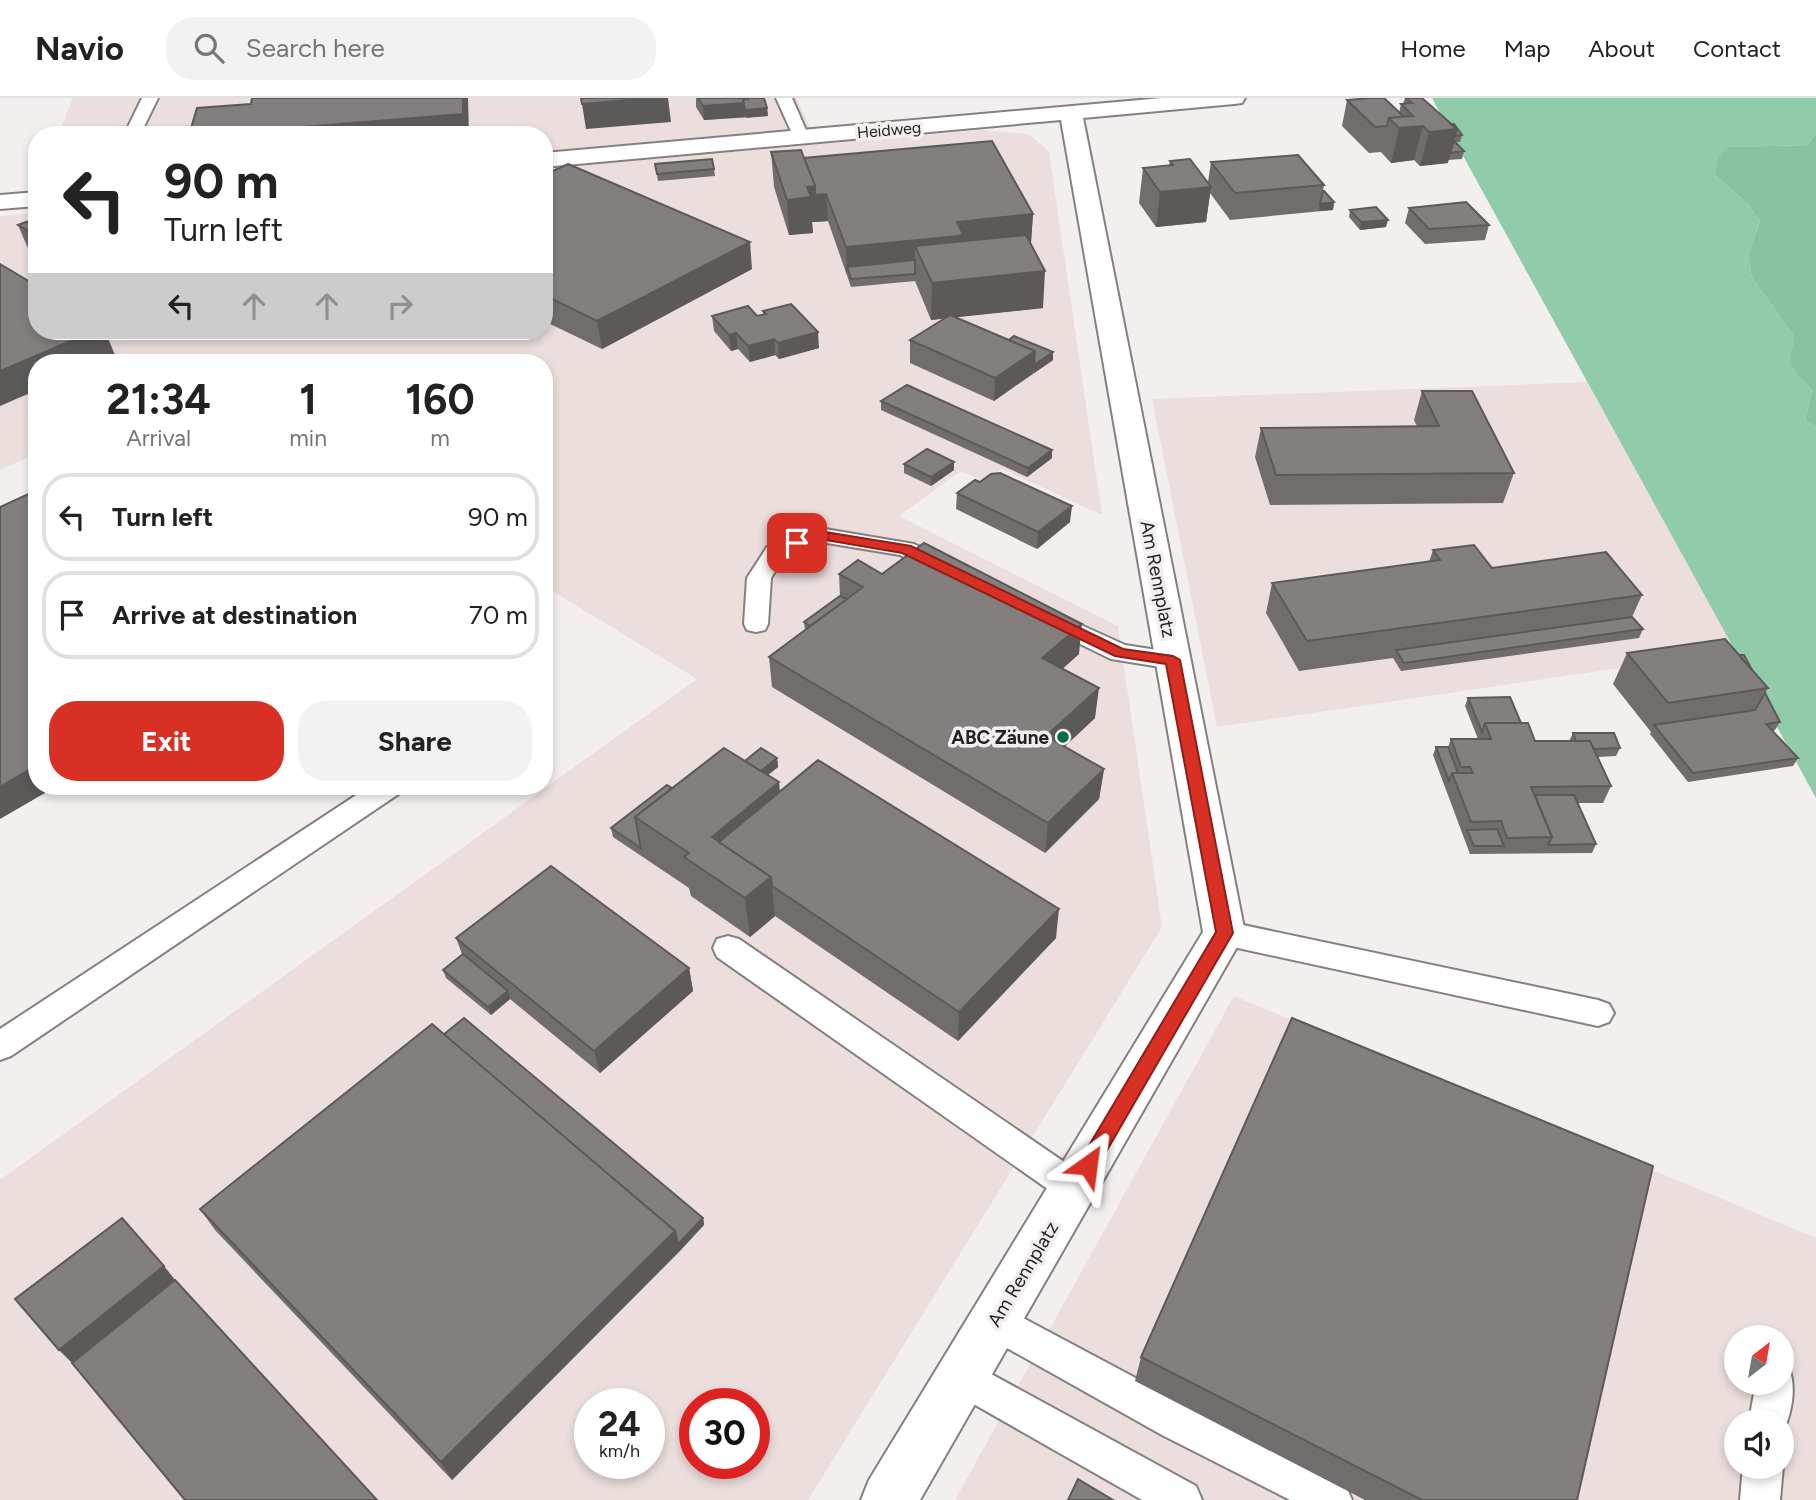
<!DOCTYPE html>
<meta charset="utf-8">
<style>
:root{--surface:#fff;--page:#f2f2f2;--text:#222;--muted:#767676;--line:#e0e0e0;--accent:#d93025}
body{margin:0;font-family:Figtree,sans-serif;background:var(--page);color:var(--text);height:100vh;display:flex;flex-direction:column;font-size:26px;white-space:nowrap}
*{box-sizing:border-box;margin:0}
p{font-size:23px;color:var(--muted)}
.icon{flex:none;width:38px;height:38px;fill:none;stroke:currentColor;stroke-width:2;stroke-linecap:round;stroke-linejoin:round}
.map{position:relative;flex:1;overflow:hidden}
.sheet{position:absolute;left:28px;top:256px;width:525px;height:441px;display:flex;flex-direction:column;background:var(--surface);border-radius:28px;box-shadow:0 4px 10px #0003}
.sheet>*{flex:none}
.top-card{position:absolute;left:28px;top:28px;width:525px;height:214px;border-radius:28px;box-shadow:0 4px 10px #0003;background:#fff;color:var(--text);overflow:hidden}
.needle{width:46px;rotate:31deg}
.controls{position:absolute;left:1724px;top:1227px;display:grid;gap:14px}
.controls a{display:grid;place-items:center;width:70px;height:70px;border-radius:50%;background:var(--surface);box-shadow:0 4px 10px #0003;font-size:35px}
.speed{position:absolute;left:574px;top:1290px;display:flex;gap:14px;font-size:35px;font-weight:700;text-align:center}
.speed>*{display:grid;place-content:center;width:91px;height:91px;border-radius:50%;background:var(--surface);box-shadow:0 4px 10px #0003;line-height:1}
.speed small{font-size:18px;font-weight:400}
.speed .limit{border:10px solid #d22;background:#fff;color:#111}
.pin{position:absolute;display:grid;place-items:center;width:60px;height:60px;color:#fff;margin:-30px;border-radius:14px;box-shadow:0 4px 10px #0006}
.me{position:absolute;width:77px;margin:-38px;rotate:31deg;stroke-linejoin:round;filter:drop-shadow(0 0 5px #0008)}
.turn{display:flex;align-items:center;gap:24px;height:147px;padding:0 21px;font-size:32px}
.turn .icon{width:91px;height:91px;stroke-width:2.5}
.turn b{display:block;font-size:49px;line-height:60px}
.lanes{display:flex;align-items:center;height:66px;padding:0 21px;background:#0003;justify-content:center;gap:35px;direction:ltr}
.lanes .off{opacity:.35}
.eta{display:flex;justify-content:space-evenly;align-items:center;height:119px;text-align:center}
.eta b{font-size:42px;font-weight:700;line-height:49px}
.action{display:flex;gap:14px;margin-top:auto;padding:14px 21px}
.action a{flex:1;height:80px;border-radius:28px;background:var(--accent);color:#fff;font-size:28px;font-weight:700;line-height:80px;text-align:center}
.action a+a{background:var(--page);color:var(--text)}
ul{padding:0;list-style:none}
li{display:flex;align-items:center;gap:21px;height:88px;margin:0 14px 10px;padding:0 7px;border:4px solid var(--line);border-radius:28px}
li div{flex:1}
li b{display:block;font-size:26px}
li em{font-style:normal}
header{display:flex;align-items:center;gap:42px;box-sizing:border-box;height:98px;padding:0 35px;background:var(--surface);border-bottom:2px solid var(--line)}
header strong{font-size:33px}
nav{display:flex;gap:38px;margin-inline-start:auto;font-size:24px}
.search{width:490px;height:63px;background:var(--page);display:flex;align-items:center;gap:18px;box-sizing:border-box;padding:0 24px;border-radius:28px;color:var(--muted);font-size:26px}
.map>svg:first-child{display:block}
</style>
<header>
<strong>Navio</strong>
<div class="search"><svg class="icon" aria-label="search" viewBox="0 0 24 24"><circle cx="10" cy="10" r="6"/><path d="M15 15l6 6"/></svg>Search here</div>
<nav><a>Home</a><a>Map</a><a>About</a><a>Contact</a></nav>
</header>
<div class="map">
<svg width="1816" height="1402" viewBox="0 0 1816 1402">
<rect width="100%" height="100%" fill="#f4efef"/>
<g fill="#ebdedd" fill-rule="evenodd">
<path d="M73,0H797L810,30L544,53V37H58Z"/>
<path d="M983,32L1028,36L1049,53L1102,417L1002,371L985,384L961,373L899,418L1118,528L1162,829L808,1402H0V1082L697,581L544,488V264H37V355L0,372V118L37,115V233H544V70ZM590,1306H649V1365H590ZM695,1306H754V1365H695Z"/>
<path d="M1587,284L1736,553L1217,629L1152,301Z"/>
<path d="M1234,898L1816,1140V1402H955ZM1736,1239H1782V1284H1736ZM1736,1323H1782V1368H1736Z"/>
</g>
<path fill="#90cbaa" d="M1432,0H1816V35L1807,47L1728,49L1715,77L1748,106L1760,123L1748,157L1752,180L1792,235L1794,245C1781,264 1800,277 1812,292L1805,322L1816,329V700L1456,45L1460,44L1450,33Z"/>
<path fill="#87c2a1" d="M1816,35V329L1805,322L1812,292C1799,277 1781,264 1794,245L1792,235L1752,180L1748,157L1760,123L1748,106L1715,77L1718,60L1728,49L1807,47Z"/>
<g fill="none" stroke-linecap="round" stroke-linejoin="round">
<g stroke="#84807f" stroke-width="4">
<g id="service">
<path d="M142,0H158L140,37H124Z"/>
<path d="M776,0H792L809,39L807,42H795Z"/>
<path d="M819,430L914,446L953,465L957,470L953,475L945,477L937,475L900,457L821,444L784,459L771,480L768,526L765,532L756,534L747,532L744,526L747,480L767,449Z"/>
<path d="M1048,512L1125,547L1182,556L1186,562L1182,568L1173,571L1111,561L1039,526L1036,520L1039,514Z"/>
<path d="M370,688H404L400,695L11,958L0,962V931Z"/>
<path d="M1224,823L1598,902L1609,906L1614,915L1609,924L1598,928L1224,847L1213,844L1209,835L1213,826Z"/>
<path d="M728,838L739,841L1086,1079L1091,1090L1086,1101L1074,1106L1062,1101L717,859L713,850L717,841Z"/>
<path d="M995,1205L1190,1309L1346,1388L1352,1402H1290L1162,1337L982,1236L976,1223L982,1210Z"/>
<path d="M962,1260L1196,1388L1202,1402H1142L949,1292L943,1279L949,1266Z"/>
<path d="M1782,1268L1789,1270C1797,1291 1791,1317 1782,1337V1323H1749L1756,1284H1782Z"/>
<path d="M1782,1365L1783,1368L1780,1402H1740L1743,1368H1782Z"/>
</g>
</g>
<g stroke="#84807f" stroke-width="4">
<g id="minor">
<path d="M1162,0H1245L1242,5L1234,6L1083,20L1245,835L920,1402H861L869,1382L1203,834L1061,22L544,69V55Z"/>
<path d="M37,94V108L0,111V97Z"/>
</g>
</g>
<use href="#service" fill="#fff" fill-rule="evenodd"/>
<use href="#minor" fill="#fff" fill-rule="evenodd"/>
</g>
<g fill="#716d6d">
<path d="M696,0H764L767,10L768,18L704,22L696,9Z"/>
<path d="M1405,0H1422L1462,37L1460,44L1455,45L1464,53L1462,61L1448,62V65L1420,68L1414,62L1391,65L1381,54L1369,55L1342,28L1347,2L1399,15L1401,6H1403Z"/>
<path d="M771,54L804,60L1033,116L1031,144H1030L1043,210L955,219L1009,242L1053,254V262L994,303L910,265V242L945,220L931,222L915,183L851,189L828,123L812,124L813,135L789,137L774,89Z"/>
<path d="M1170,63L1208,84L1211,64L1324,87L1323,93L1334,104L1333,112L1230,122L1210,95L1206,124L1156,129L1139,105L1143,70L1169,68Z"/>
<path d="M655,66L714,71L715,78L658,83Z"/>
<path d="M544,77L752,171L602,251L544,223Z"/>
<path d="M1409,110L1489,127L1485,142L1425,146L1405,125Z"/>
<path d="M1350,112L1386,129L1360,132L1349,119Z"/>
<path d="M37,120V159L30,155L18,127Z"/>
<path d="M763,213L819,250L779,261L775,257L750,264L738,251L731,253L714,233L712,218H757L763,217Z"/>
<path d="M1422,293L1514,375L1503,405L1270,407L1255,359L1261,330L1417,328L1414,322Z"/>
<path d="M881,303L1052,360L1027,379L881,312Z"/>
<path d="M904,366L954,372L931,388L904,375Z"/>
<path d="M957,395L1070,424L1037,451L956,411Z"/>
<path d="M1433,452L1492,470L1642,497L1632,519L1643,531L1639,540L1401,573L1393,560L1299,573L1266,515L1272,485L1429,464Z"/>
<path d="M839,476H882L1079,556L1062,571L1095,620L1064,649L1104,671L1099,701L1045,755L772,589L769,559L805,532L804,524L840,498Z"/>
<path d="M1627,555L1752,572L1768,590L1765,595L1780,624L1775,632L1773,633L1798,660L1793,668L1688,684L1650,636L1651,634L1613,586Z"/>
<path d="M1468,600L1521,625L1535,643H1569L1573,635L1620,650L1616,658L1598,659L1611,688L1603,705H1577L1596,746L1592,755L1470,756L1433,657L1436,649H1448L1451,641H1478L1465,608Z"/>
<path d="M777,660L778,669L768,677L780,693L1056,840L958,943L775,818L750,839L691,798L689,790L613,739L611,730L672,690L745,663Z"/>
<path d="M456,840L689,870L693,893L600,975L510,901L491,917L446,880L443,872L462,856Z"/>
<path d="M443,937L703,1120L704,1127L452,1382L215,1132L200,1111Z"/>
<path d="M1141,1259L1577,1402H1365L1135,1283Z"/>
</g>
<g fill="#5c5959">
<path d="M463,0H468L469,37H205Z"/>
<path d="M651,0H668L671,24L586,31L582,6Z"/>
<path d="M742,0H748L745,9V19L704,22L703,8Z"/>
<path d="M767,10L768,18L746,20L745,12Z"/>
<path d="M1423,28L1414,62L1391,65L1399,30Z"/>
<path d="M1457,31L1448,65L1420,68L1429,34Z"/>
<path d="M815,88L816,124H812L813,135L789,137L787,102L807,89Z"/>
<path d="M1211,89L1206,124L1156,129L1160,94Z"/>
<path d="M826,96L828,123L816,124L815,97Z"/>
<path d="M1334,104L1333,112L1319,113L1320,106Z"/>
<path d="M1033,116L1031,144L963,151L915,148V170L847,169V177L846,149L957,124Z"/>
<path d="M1388,122L1386,129L1360,132L1361,124Z"/>
<path d="M750,144L752,171L602,251L597,223Z"/>
<path d="M1045,173L1043,210L931,222L932,185Z"/>
<path d="M94,233H105L115,257L100,264H37V292L0,308V273Z"/>
<path d="M818,234L819,250L779,261L778,245Z"/>
<path d="M736,235L738,251L731,253L729,237Z"/>
<path d="M774,241L775,257L750,264L748,248Z"/>
<path d="M1035,253L1033,275L994,303L995,280Z"/>
<path d="M1053,254V262L1034,275V267Z"/>
<path d="M1052,352V360L1027,379L1028,370Z"/>
<path d="M954,364V372L931,388V379Z"/>
<path d="M1072,408L1070,424L1037,451L1038,434Z"/>
<path d="M1082,526L1079,556L1040,591L1042,560Z"/>
<path d="M1099,590L1095,620L1043,669L1046,638Z"/>
<path d="M777,660L778,669L753,689L752,681Z"/>
<path d="M37,667V688H57L0,721V689Z"/>
<path d="M1104,671L1099,701L1045,755L1048,725Z"/>
<path d="M779,684L783,724L735,763L712,739Z"/>
<path d="M771,779L775,818L750,839L745,800Z"/>
<path d="M1059,811L1056,840L958,943L959,914Z"/>
<path d="M689,870L693,893L600,975L594,953Z"/>
<path d="M508,893L510,901L491,917L488,909Z"/>
<path d="M703,1120L704,1127L680,1153L452,1382L441,1364L675,1133Z"/>
<path d="M164,1168L191,1202L91,1284L59,1252Z"/>
</g>
<g fill="#837f7f" stroke="#5c5959" stroke-width="2">
<path d="M252,0H463V16L205,37H189L197,10L251,6Z"/>
<path d="M581,0H651L582,6Z"/>
<path d="M698,0H743L744,5L703,8Z"/>
<path d="M748,0H764L767,10L745,12L743,2L748,1Z"/>
<path d="M1372,0H1384L1404,19L1389,20L1387,28L1375,29L1347,2Z"/>
<path d="M1406,0H1422L1457,31L1429,34L1423,28L1399,30L1389,20L1413,18L1401,6L1412,5Z"/>
<path d="M1451,26H1454L1462,37L1455,38L1457,31Z"/>
<path d="M992,43L1033,116L957,124L963,136L959,138L846,149L826,96L815,97V88L804,60Z"/>
<path d="M1454,43L1464,53L1450,55Z"/>
<path d="M801,52L815,88L807,89L811,99L787,102L771,54Z"/>
<path d="M1298,57L1324,87L1235,95L1211,64Z"/>
<path d="M712,61L714,71L657,76L655,66Z"/>
<path d="M1190,61L1211,89L1160,94L1143,70L1173,67L1170,63Z"/>
<path d="M568,66L750,144L597,223L544,197V77Z"/>
<path d="M1323,93H1324L1334,104L1320,106Z"/>
<path d="M1466,104L1489,127L1429,131L1409,110Z"/>
<path d="M1376,109L1388,122L1361,124L1350,112Z"/>
<path d="M37,120V138L18,127Z"/>
<path d="M1026,137L1045,173L932,185L915,148Z"/>
<path d="M915,162V176L851,181L847,169Z"/>
<path d="M0,166L37,188V233H94L0,273Z"/>
<path d="M791,206L818,234L778,245L774,241L748,248L736,235L729,237L712,218L748,208L757,218L766,216L763,213Z"/>
<path d="M950,217L1035,253L995,280L910,242Z"/>
<path d="M1014,238L1053,254L1034,267L1035,253L1009,242Z"/>
<path d="M907,287L1052,352L1028,370L881,303Z"/>
<path d="M1422,293H1472L1514,375L1276,377L1261,330L1439,328Z"/>
<path d="M927,351L954,364L931,379L904,366Z"/>
<path d="M1000,375L1072,408L1038,434L957,395L975,382L980,384L991,376Z"/>
<path d="M37,392V667L0,689V409Z"/>
<path d="M924,445L1082,526L1042,560L1099,590L1046,638L1104,671L1048,725L769,559L863,489L839,476L858,462L882,476Z"/>
<path d="M1474,447L1492,470L1606,454L1642,497L1307,543L1272,485L1440,462L1433,452Z"/>
<path d="M840,498L847,501L810,528L804,524Z"/>
<path d="M1632,519L1643,531L1404,565L1396,552Z"/>
<path d="M1725,541L1768,590L1668,605L1627,555Z"/>
<path d="M1739,557H1744L1752,572Z"/>
<path d="M1765,595L1780,624L1766,626L1798,660L1693,675L1654,627L1755,612Z"/>
<path d="M1510,599L1521,625H1485L1482,634L1468,600Z"/>
<path d="M1485,625H1528L1535,643H1590L1611,688L1531,689L1552,739L1507,740L1501,723L1471,724L1452,675H1473L1470,669H1461L1451,641H1491Z"/>
<path d="M1573,635H1614L1620,650L1594,651L1590,643H1576Z"/>
<path d="M1436,649H1448L1458,675H1452L1449,683Z"/>
<path d="M724,650L779,684L712,739L771,779L745,800L684,759L689,755L635,719Z"/>
<path d="M761,650L777,660L761,673L745,663Z"/>
<path d="M818,662L1059,811L959,914L772,788L771,779L719,744Z"/>
<path d="M667,687L672,690L635,719L641,750L611,730Z"/>
<path d="M1535,697H1574L1596,746L1548,747L1552,739Z"/>
<path d="M1497,731L1504,748H1474L1467,732Z"/>
<path d="M551,768L689,870L594,953L456,840Z"/>
<path d="M463,856L508,893L488,909L443,872Z"/>
<path d="M464,920L703,1120L678,1146L675,1133L443,937Z"/>
<path d="M1292,920L1653,1068L1577,1402H1422L1141,1259Z"/>
<path d="M432,926L675,1133L441,1364L200,1111Z"/>
<path d="M122,1120L164,1168L59,1252L15,1201Z"/>
<path d="M175,1182L377,1402H185L72,1265Z"/>
<path d="M1078,1381L1113,1402H1068Z"/>
</g>
<path fill="#d93025" stroke="#8d1f18" stroke-width="2" d="M819,433L911,448L1123,551L1173,558L1180,562L1233,835L1095,1073L1088,1076L1081,1073L1078,1067L1081,1061L1216,834L1166,566L1115,558L902,455L820,441L797,449L790,445Z"/>
<circle fill="#006d44" stroke="#f4efef" stroke-width="2.5" cx="1063" cy="639" r="7"/>
<g text-anchor="middle" dominant-baseline="central" stroke-width="7" stroke-linejoin="round" paint-order="stroke">
<g font-size="16" fill="#242222" stroke="#f4efef">
<text transform="translate(889 32) rotate(-5)">Heidweg</text>
</g>
<g font-size="19" fill="#242222" stroke="#f4efef">
<text transform="translate(1158 481) rotate(79)">Am Rennplatz</text>
<text transform="translate(1023 1176) rotate(-59)">Am Rennplatz</text>
</g>
<g font-size="19" font-weight="bold" fill="#242222" stroke="#f4efef" text-anchor="end">
<text x="1049" y="639">ABC Zäune</text>
</g>
</g>
</svg>
<div class="controls">
<a><svg class="needle" viewBox="-14 -14 28 28"><path d="M0-13l5 13h-10z" fill="#e53935"/><path d="M0 13l5-13h-10z" fill="#767676"/></svg></a>
<a><svg class="icon" aria-label="sound" viewBox="0 0 24 24"><path d="M4 9h4l5-4v14l-5-4H4zM17 9q2 3 0 6"/></svg></a>
</div>
<div class="speed"><div>24<small>km/h</small></div><div class="limit">30</div></div>
<div class="pin" style="left:797px;top:445px;background:#d93025"><svg class="icon" aria-label="arrive" viewBox="0 0 24 24"><path d="M6 21V4h12l-3 4 3 4H6"/></svg></div>
<svg class="me" style="left:1088px;top:1067px" viewBox="-20 -20 40 40"><path d="M0-17L14 15 0 8-14 15z" fill="#d93025" stroke="#fff" stroke-width="4"/></svg>
<div class="top-card">
<div class="turn"><svg class="icon" aria-label="left" viewBox="0 0 24 24"><path d="M17 20v-9H6M10 6l-5 5 5 5"/></svg><div><b>90 m</b>Turn left</div></div>
<div class="lanes"><svg class="icon" aria-label="left" viewBox="0 0 24 24"><path d="M17 20v-9H6M10 6l-5 5 5 5"/></svg><svg class="icon off" aria-label="ahead" viewBox="0 0 24 24"><path d="M12 20V5M6 11l6-6 6 6"/></svg><svg class="icon off" aria-label="ahead" viewBox="0 0 24 24"><path d="M12 20V5M6 11l6-6 6 6"/></svg><svg class="icon off" aria-label="right" viewBox="0 0 24 24"><path d="M7 20v-9h11M14 6l5 5-5 5"/></svg></div>
</div>
<section class="sheet">
<div class="eta">
<div><b>21:34</b><p>Arrival</p></div>
<div><b>1</b><p>min</p></div>
<div><b>160</b><p>m</p></div>
</div>
<ul>
<li><svg class="icon" aria-label="left" viewBox="0 0 24 24"><path d="M17 20v-9H6M10 6l-5 5 5 5"/></svg><div><b>Turn left</b></div><em>90 m</em></li>
<li><svg class="icon" aria-label="arrive" viewBox="0 0 24 24"><path d="M6 21V4h12l-3 4 3 4H6"/></svg><div><b>Arrive at destination</b></div><em>70 m</em></li>
</ul>
<div class="action"><a>Exit</a><a>Share</a></div>
</section>
</div>
